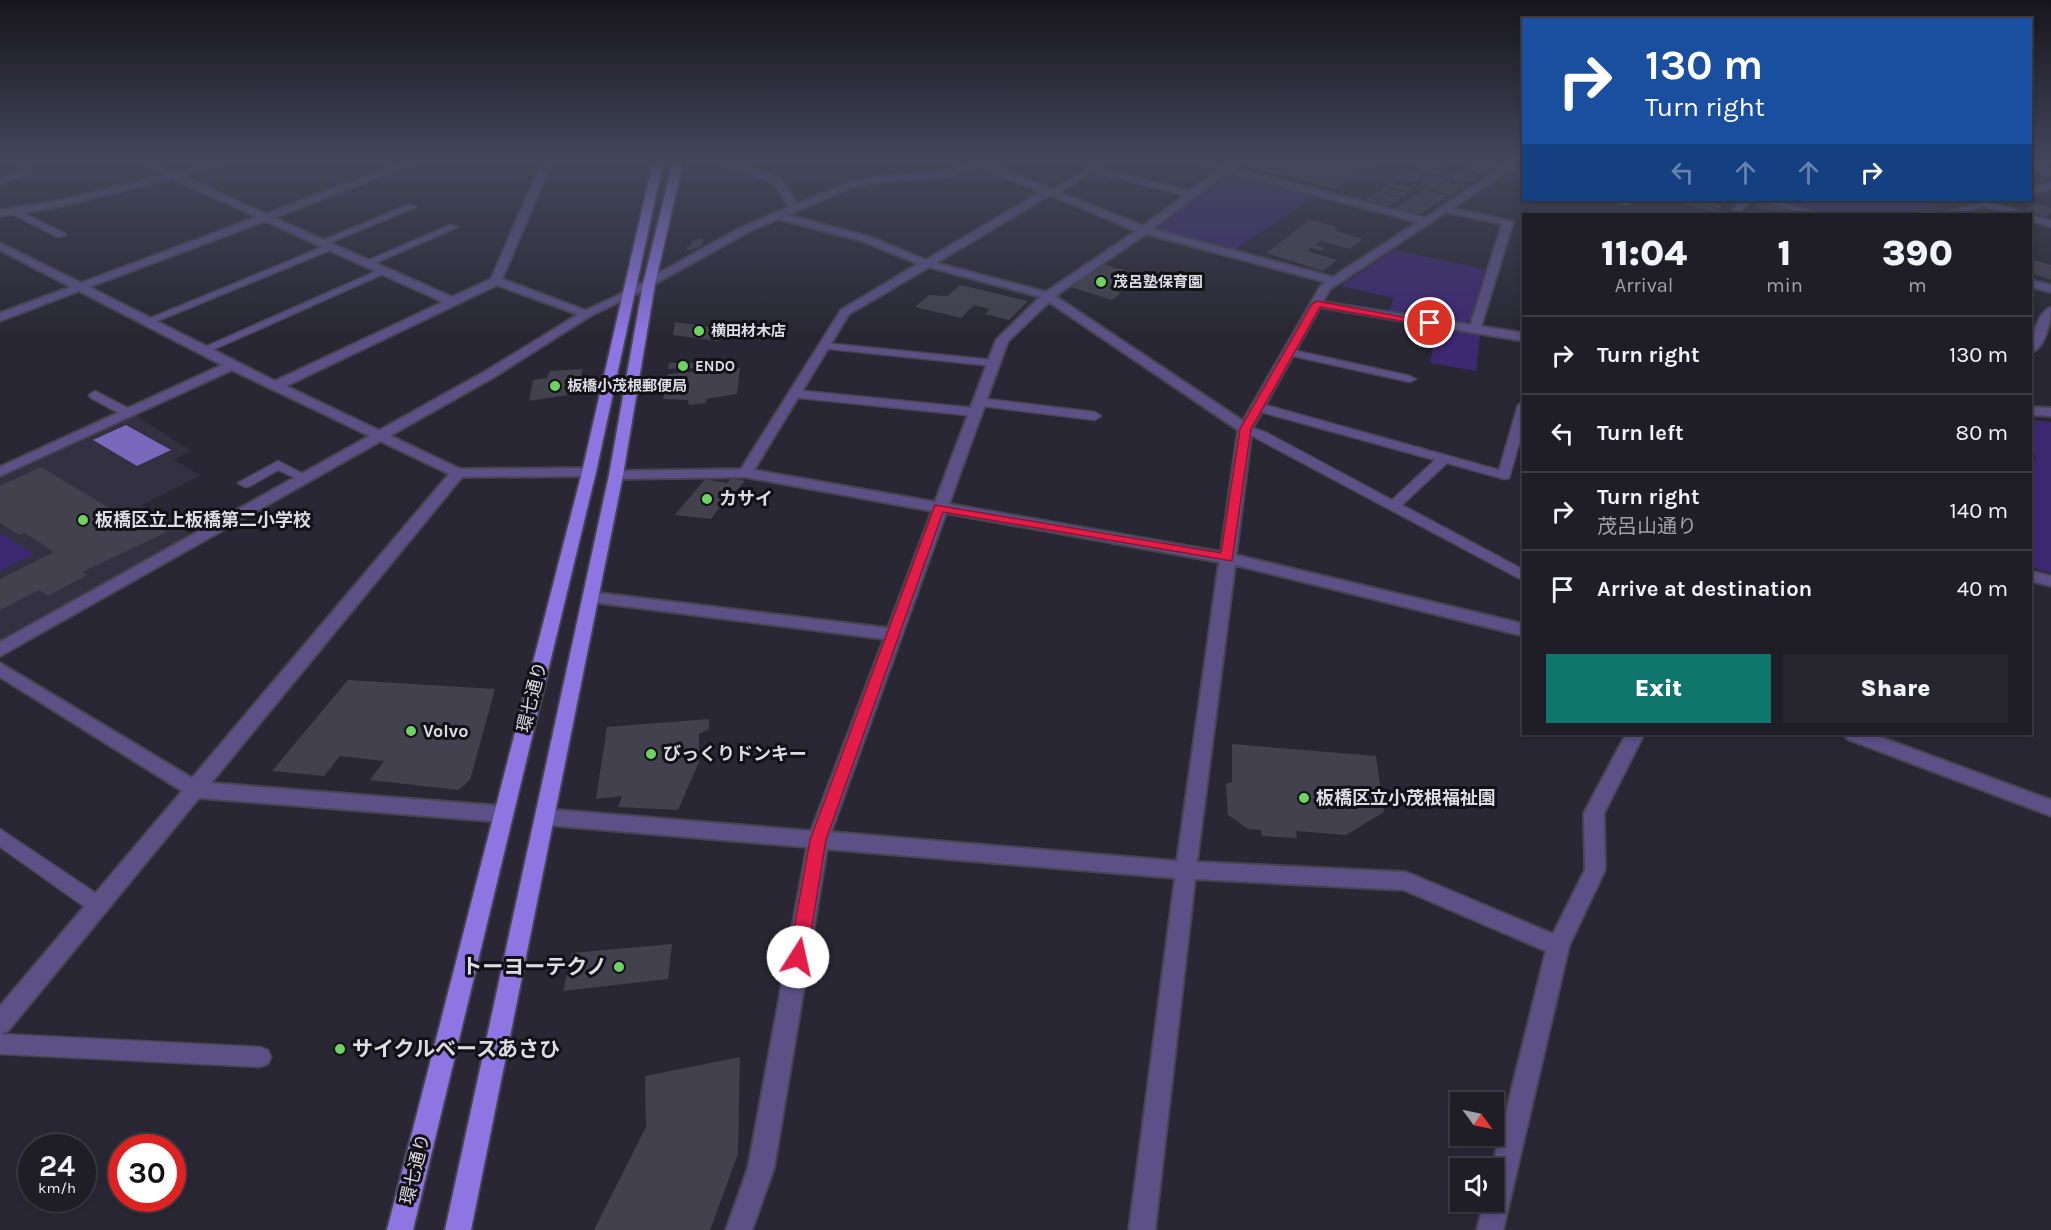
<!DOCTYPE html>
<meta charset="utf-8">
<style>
:root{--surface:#1f1d26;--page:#27262e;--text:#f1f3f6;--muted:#a1a2a7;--line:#3c3b43;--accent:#0f766e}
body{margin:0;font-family:Karla,"Noto Sans JP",sans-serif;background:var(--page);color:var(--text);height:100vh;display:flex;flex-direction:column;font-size:22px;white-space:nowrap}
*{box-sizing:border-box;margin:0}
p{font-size:20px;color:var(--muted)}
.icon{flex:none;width:33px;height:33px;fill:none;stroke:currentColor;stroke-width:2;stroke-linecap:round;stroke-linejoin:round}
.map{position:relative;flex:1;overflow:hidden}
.details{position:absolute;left:1522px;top:213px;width:510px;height:522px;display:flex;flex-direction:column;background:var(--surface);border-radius:0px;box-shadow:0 3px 9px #0003,0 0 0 2px var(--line)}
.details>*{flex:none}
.hud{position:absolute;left:1522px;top:18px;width:510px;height:183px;border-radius:0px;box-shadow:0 3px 9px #0003,0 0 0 2px var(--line);background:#1a4fa0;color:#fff;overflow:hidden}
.needle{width:39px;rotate:123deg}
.tools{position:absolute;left:1450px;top:1092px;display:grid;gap:12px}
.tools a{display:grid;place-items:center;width:54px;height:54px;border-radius:0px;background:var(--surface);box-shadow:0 3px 9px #0003,0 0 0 2px var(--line);font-size:30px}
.speed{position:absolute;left:18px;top:1134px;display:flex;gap:12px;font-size:30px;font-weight:700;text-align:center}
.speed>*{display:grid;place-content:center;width:78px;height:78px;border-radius:50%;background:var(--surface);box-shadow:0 3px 9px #0003,0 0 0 2px var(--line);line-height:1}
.speed small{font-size:15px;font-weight:400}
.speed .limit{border:9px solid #d22;background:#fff;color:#111}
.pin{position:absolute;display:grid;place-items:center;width:51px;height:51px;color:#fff;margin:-26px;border:3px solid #fff;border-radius:50%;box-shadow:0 2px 6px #0007}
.me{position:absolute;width:66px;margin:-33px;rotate:10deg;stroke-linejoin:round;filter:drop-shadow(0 0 4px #0008)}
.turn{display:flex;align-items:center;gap:21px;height:126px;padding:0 24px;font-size:27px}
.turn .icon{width:78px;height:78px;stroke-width:2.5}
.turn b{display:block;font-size:42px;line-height:51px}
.lanes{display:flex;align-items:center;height:57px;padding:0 24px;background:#0003;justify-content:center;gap:30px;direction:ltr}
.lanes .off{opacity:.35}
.eta{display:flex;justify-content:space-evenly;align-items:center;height:102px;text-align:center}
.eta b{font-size:36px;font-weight:800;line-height:42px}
.action{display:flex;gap:12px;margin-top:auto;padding:12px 24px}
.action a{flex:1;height:69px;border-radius:0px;background:var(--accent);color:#fff;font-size:24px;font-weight:800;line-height:69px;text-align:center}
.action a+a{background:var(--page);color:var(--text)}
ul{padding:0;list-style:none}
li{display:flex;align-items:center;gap:18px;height:78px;padding:0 24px;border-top:2px solid var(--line)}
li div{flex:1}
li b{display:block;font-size:22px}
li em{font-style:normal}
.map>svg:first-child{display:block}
</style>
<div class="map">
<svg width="2051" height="1230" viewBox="0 0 2051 1230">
<rect width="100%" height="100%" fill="#292733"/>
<g fill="#333042">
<path d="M1767,200H1979L1926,214H1820Z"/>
<path d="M134,414L191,451L173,460L201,475L141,505L193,535L0,640V476Z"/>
</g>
<g fill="#3d2972">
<path d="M1224,175H1235L1316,196L1234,250L1160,230L1157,227Z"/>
<path d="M1778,200H1952L1898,214H1831Z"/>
<path d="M1393,250L1485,269L1471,320L1461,323L1389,310L1394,298L1341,286Z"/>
<path d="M1436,329L1480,335L1476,371L1430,363Z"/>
<path d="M2031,420L2051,422V573L2031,567V465L2036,459L2031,444Z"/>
<path d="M0,532L33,554L0,571Z"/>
</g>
<path fill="#7968bc" d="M126,425L171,450L137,466L93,440Z"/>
<g fill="#43414e">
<path d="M1253,162H1316L1330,165L1336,162H1379L1357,176H1351L1336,189L1246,167Z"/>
<path d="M1425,162H1427L1447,168L1438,175L1414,169Z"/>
<path d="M1472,165L1490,170L1483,174L1464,169Z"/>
<path d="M1407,169L1424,173L1414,182L1396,177Z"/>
<path d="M1457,170L1480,176L1471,183L1446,177Z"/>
<path d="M1429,175L1451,181L1449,183L1461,186L1451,195L1425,188L1429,185L1419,182Z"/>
<path d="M1391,182L1413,188L1408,192L1386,185Z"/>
<path d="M1385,187L1408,193L1402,197L1380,190Z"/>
<path d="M1424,189L1447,196L1417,217L1394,209Z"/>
<path d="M1378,192L1400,198L1395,202L1372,195Z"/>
<path d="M1371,197L1393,203L1388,207L1365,200Z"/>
<path d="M1688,200H1695L1723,206L1721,209Z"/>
<path d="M1687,202L1722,211L1720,213L1686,204Z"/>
<path d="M1757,203L1786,209L1783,213L1755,207Z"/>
<path d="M2036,204L2051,208V213L2045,217L2024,210Z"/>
<path d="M1310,220L1337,227L1334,230L1363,239L1350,249L1320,241L1315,245L1325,248L1321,251L1311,248L1307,251L1337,260L1323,271L1266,253Z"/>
<path d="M703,238L702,246L687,251V247H691L692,241Z"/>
<path d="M2031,259L2051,265V280L2031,273Z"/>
<path d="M1103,264L1139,275L1118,290L1120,294L1112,300L1071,287Z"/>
<path d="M960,285L1028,301L1009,320L985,314L990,309L974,305L961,318L915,307L929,295L947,296Z"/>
<path d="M675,322L730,330L718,341L673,335Z"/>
<path d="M669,363H698L696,368L668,369Z"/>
<path d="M740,368L737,394L706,399V403L689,405L688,400L663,399L668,374Z"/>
<path d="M583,369L575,394L529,401L533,380L547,378L550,371Z"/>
<path d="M41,467L121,515L130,510L167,532L82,572L87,575L48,596L39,590L0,610V579L54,552L25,533L19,535L0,523V486Z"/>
<path d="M731,478L745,481L733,495L728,496L711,519L675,515L705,479L727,483Z"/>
<path d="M348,680L495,689L470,780L458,790L370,780L384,761L340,756L324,776L272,771Z"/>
<path d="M709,719V729L699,734V762L678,810L618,807L622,796L596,799L607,727Z"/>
<path d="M1232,744L1376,756L1384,812L1346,835L1296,831L1297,838L1262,836L1261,830L1248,829L1228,815L1226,784L1232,782Z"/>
<path d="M672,944L668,979L563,991L572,953Z"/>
<path d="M740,1057L738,1154L710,1230H594L646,1127L645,1076Z"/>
</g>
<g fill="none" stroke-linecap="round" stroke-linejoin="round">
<g stroke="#46444f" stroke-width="3">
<g id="service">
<path d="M13,162H23L33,172L0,184V178L23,171Z"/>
<path d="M1508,164L1524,169V175L1505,169V165Z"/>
<path d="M1092,166L1195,192L1196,194L1192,197L1093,172L1055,195L1048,193Z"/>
<path d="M1613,200H1627L1631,202L1626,205Z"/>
<path d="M1742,200H1752L1738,214H1729Z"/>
<path d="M1985,201L2024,212L2026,214H2013L1982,206L1980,204Z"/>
<path d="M408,205L416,207L324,245L316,243Z"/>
<path d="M13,208L64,233L66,235L58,237L10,213L8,211Z"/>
<path d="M2031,215L2051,221V227L2031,221Z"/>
<path d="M450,225L458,227L371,265L362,263Z"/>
<path d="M330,244L335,247L333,249L150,324L141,322Z"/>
<path d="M381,269L390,271L208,352H200L198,350Z"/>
<path d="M824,343L993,360L999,363L993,366L820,348V344Z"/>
<path d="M1288,349L1410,376L1416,379L1410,382L1284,354V350Z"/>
<path d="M794,390L975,408L981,412L975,416L790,397V391Z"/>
<path d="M95,391L132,410L134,413L128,417L124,416L91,398L89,395Z"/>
<path d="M978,398L1095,412L1101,416L1095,420L974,405V399Z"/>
<path d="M1524,401V427L1509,478L1504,479L1447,463L1402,505L1524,570V581L1239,429L1245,425L1267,433L1392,500L1435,460L1254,410L1252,407L1254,404H1262L1499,470L1518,405Z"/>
<path d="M278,461L311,478L304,482L278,470L250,486L245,487L238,483Z"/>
<path d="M0,829L106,900L109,906L106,912L99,914L92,912L0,847Z"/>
<path d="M0,1034L260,1047L268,1050L271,1057L268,1064L260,1067L0,1054Z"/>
</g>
</g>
<g stroke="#46444f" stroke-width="4">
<g id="minor">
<path d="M139,162C154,162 164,172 175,172C191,172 211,162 230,162L182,176L266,214L403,162H417L274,218L452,297L491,279L542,162H552L502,279L590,312V316H582L497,285L286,386L460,469L589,468L596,472L589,476L462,477L211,783L502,806L509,808L512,814L509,820L502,822L199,798L8,1031L0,1034V1006L182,791L0,677V663L192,778L449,474L232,370L0,476V467L222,365L79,291L0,321V313L71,287L0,250V243L81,283L257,217L172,178L58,207L0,216V210L58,201L163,175ZM265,221L443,302L275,381L89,287Z"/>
<path d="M712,162H727L780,178L797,204L850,182L879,176L948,171L971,162H985L1143,226L1218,170L1196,162L1224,165L1228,162H1238L1233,168L1425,218L1498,170L1476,162L1504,166L1509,162H1520L1453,208L1513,222L1479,333L1469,330L1502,224L1446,212L1330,289L1252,429L1236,555L1524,624V636L1235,565L1197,862L1406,872L1553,934L1585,870L1584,813L1626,734H1644L1604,813L1605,870L1569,946L1503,1230H1477L1484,1202H1494L1492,1168L1546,951L1404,890L1195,879L1155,1230H1129L1175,878L827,849L774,1168L752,1230H726L748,1168L807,847L546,825L539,823L536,817L539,811L546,809L811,831L884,639L591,602L583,597L591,592L888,628L932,511L745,477L616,479L609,475L616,471L741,469L841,310L918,264L862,241L778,219L750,231L631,297H623V293L742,227L789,207L773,182ZM978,166L1041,192L926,260L870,237L787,215L853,187L879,182L949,177ZM1227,172L1418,222L1333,277L1152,229ZM1050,195L1136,231L1046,292L936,263ZM1146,234L1326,282L1320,287L1243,421L1055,296ZM929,267L1040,297L996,340L935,502L754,470L849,314ZM1049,302L1238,430L1221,552L949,504L1008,341ZM946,513L1219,562L1177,861L831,832Z"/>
<path d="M2031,163L2051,170V176L2031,169Z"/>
<path d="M1758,200H1773L1820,214H1805Z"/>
<path d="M2031,280L2051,285V292L2031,287Z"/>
<path d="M2051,307C2051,321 2045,348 2031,353C2031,339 2037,313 2051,307Z"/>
<path d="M2031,571L2051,576V586L2031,581Z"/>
<path d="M1844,734H1872L2051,800V816L1847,739Z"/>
</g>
</g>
<g stroke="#46444f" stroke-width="4">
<g id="tertiary">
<path d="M2051,183V189L2031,194V188Z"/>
<path d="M1991,200H2006L1956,214H1941Z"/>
<path d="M623,293L633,295L590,316L494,377L0,656V642L486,371L582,312Z"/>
<path d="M1317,301L1524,333V341L1313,306V302Z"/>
<path d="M2031,407L2051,408V416L2031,415Z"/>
</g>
</g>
<g stroke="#46444f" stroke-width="4">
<g id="primary">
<path d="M653,162H663L596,472L413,1230H387L582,472Z"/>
<path d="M673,162H683L655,284L623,475L471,1230H445L609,475L643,284Z"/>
</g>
</g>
<use href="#service" fill="#5b5186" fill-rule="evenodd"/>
<use href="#minor" fill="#5b5186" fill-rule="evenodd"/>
<use href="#tertiary" fill="#5b5186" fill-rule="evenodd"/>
<use href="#primary" fill="#8d75e2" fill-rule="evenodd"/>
</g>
<linearGradient id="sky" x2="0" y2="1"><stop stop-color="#17151c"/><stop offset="0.48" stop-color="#43475b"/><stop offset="1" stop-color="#43475b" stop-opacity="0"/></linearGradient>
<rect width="2051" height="335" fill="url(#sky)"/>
<path fill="#e11d48" stroke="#92132f" stroke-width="1.5" d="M1317,301L1435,323L1430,326L1320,307L1251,429L1232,561L943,512L826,840L807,957L804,963L798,965L791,963L789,957L810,840L935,505L1221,553L1240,429L1312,304Z"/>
<g fill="#6ed361" stroke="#121116" stroke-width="2">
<circle cx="1101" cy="282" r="6"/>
<circle cx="699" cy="331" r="6"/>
<circle cx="683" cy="366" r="6"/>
<circle cx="555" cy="386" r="6"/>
<circle cx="707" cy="499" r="6"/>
<circle cx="83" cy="520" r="6"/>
<circle cx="411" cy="731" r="6"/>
<circle cx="651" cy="754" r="6"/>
<circle cx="1304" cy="798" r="6"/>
<circle cx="619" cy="967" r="6"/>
<circle cx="340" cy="1049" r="6"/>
</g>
<g text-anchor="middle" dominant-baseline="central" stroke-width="6" stroke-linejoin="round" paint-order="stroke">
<g font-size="15" font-weight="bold" fill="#dddce5" stroke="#121116" text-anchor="start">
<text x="1113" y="282">茂呂塾保育園</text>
<text x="711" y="331">横田材木店</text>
<text x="695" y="366">ENDO</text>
<text x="567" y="386">板橋小茂根郵便局</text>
</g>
<g font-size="18" font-weight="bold" fill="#dddce5" stroke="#121116" text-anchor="start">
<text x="719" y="499">カサイ</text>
<text x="95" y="520">板橋区立上板橋第二小学校</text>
<text x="423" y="731">Volvo</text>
<text x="663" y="754">びっくりドンキー</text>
<text x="1316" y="798">板橋区立小茂根福祉園</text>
</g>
<g font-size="18" fill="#dddce5" stroke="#121116">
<text transform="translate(532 697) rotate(-76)">環七通り</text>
<text transform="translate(415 1169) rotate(-76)">環七通り</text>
</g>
<g font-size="21" font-weight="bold" fill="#dddce5" stroke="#121116" text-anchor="end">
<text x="607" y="967">トーヨーテクノ</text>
<text x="352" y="1049" text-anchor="start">サイクルベースあさひ</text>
</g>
</g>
</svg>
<div class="tools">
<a><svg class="needle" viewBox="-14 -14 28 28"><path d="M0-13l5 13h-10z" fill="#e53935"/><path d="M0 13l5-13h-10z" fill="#a1a2a7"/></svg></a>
<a><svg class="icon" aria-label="sound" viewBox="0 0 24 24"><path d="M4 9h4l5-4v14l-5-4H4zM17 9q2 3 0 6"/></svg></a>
</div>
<div class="speed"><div>24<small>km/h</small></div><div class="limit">30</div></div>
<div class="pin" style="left:1430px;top:323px;background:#d93025"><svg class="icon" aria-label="arrive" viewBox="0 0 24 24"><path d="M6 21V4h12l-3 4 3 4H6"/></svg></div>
<svg class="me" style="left:798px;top:957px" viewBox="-20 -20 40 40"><circle r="19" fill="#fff"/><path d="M0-13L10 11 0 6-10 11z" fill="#e11d48"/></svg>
<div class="hud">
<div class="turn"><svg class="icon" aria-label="right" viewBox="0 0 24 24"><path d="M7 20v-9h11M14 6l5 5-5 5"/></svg><div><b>130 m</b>Turn right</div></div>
<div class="lanes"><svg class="icon off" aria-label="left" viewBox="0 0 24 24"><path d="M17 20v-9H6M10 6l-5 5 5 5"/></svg><svg class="icon off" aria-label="ahead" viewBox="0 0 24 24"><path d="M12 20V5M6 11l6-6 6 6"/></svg><svg class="icon off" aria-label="ahead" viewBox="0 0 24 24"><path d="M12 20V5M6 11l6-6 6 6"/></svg><svg class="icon" aria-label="right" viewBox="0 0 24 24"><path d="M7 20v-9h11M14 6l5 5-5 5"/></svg></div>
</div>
<section class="details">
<div class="eta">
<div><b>11:04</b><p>Arrival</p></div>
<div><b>1</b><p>min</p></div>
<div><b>390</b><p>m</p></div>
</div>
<ul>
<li><svg class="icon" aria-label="right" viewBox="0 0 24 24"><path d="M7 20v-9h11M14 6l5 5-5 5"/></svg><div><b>Turn right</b></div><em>130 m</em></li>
<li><svg class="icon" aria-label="left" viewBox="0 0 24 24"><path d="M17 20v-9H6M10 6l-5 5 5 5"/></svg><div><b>Turn left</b></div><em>80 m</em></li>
<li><svg class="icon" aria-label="right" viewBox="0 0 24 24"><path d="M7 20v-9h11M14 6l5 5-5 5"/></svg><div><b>Turn right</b><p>茂呂山通り</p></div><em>140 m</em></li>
<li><svg class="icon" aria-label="arrive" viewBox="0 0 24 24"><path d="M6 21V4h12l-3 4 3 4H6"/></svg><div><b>Arrive at destination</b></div><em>40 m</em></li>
</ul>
<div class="action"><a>Exit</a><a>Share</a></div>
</section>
</div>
